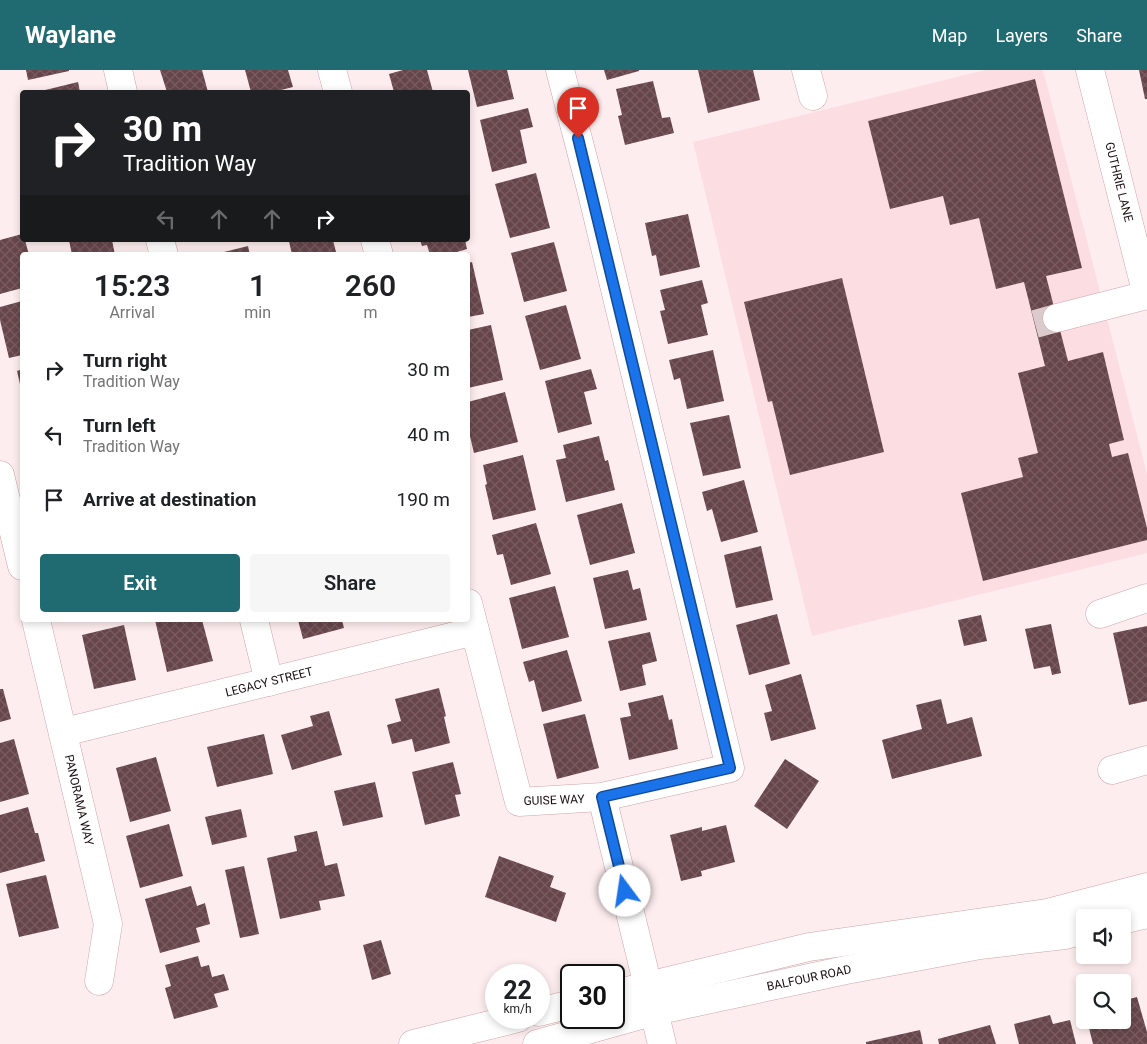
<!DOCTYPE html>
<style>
:root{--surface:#fff;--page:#f6f6f6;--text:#202124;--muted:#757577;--accent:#206b72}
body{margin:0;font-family:Roboto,sans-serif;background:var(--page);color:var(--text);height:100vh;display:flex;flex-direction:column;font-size:19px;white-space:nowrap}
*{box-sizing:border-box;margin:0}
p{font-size:16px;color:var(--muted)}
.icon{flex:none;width:28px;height:28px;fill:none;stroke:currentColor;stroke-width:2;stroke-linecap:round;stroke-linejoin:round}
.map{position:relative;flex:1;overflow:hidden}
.sheet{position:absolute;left:20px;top:182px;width:450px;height:370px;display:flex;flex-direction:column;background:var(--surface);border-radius:5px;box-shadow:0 2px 8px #0003}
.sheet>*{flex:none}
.hud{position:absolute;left:20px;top:20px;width:450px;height:152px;border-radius:5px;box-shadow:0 2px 8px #0003;background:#202124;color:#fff;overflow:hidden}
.buttons{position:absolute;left:1076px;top:839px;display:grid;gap:10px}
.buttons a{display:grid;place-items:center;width:55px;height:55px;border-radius:5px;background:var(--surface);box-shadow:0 2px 8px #0003;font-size:25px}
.speed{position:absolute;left:485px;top:894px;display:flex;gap:10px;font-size:25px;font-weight:700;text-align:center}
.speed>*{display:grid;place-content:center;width:65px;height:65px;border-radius:50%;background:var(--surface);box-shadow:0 2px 8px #0003;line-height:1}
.speed small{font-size:12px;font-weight:400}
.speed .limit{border:2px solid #111;border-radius:8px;background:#fff;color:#111}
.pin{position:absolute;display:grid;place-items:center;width:42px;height:42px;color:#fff;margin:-51px -21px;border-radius:50% 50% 50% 0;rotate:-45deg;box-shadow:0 0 5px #0007}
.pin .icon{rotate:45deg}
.me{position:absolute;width:55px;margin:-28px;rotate:346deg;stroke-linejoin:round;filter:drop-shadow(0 0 4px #0008)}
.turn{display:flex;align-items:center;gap:18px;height:105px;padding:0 20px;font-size:22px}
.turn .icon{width:65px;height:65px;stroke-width:2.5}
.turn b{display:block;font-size:35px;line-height:42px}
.lanes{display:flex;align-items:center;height:48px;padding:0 20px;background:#0003;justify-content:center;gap:25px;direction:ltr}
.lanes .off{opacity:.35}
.eta{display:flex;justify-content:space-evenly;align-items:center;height:85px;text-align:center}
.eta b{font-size:30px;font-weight:600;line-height:35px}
.action{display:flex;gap:10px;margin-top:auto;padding:10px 20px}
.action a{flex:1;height:58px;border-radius:5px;background:var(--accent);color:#fff;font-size:20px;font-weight:600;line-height:58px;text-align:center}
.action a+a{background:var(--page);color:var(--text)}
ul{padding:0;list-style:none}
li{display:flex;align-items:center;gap:15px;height:65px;padding:0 20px}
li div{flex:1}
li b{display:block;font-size:19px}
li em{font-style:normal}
header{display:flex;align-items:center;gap:30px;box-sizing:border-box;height:70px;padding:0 25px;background:var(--accent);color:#fff}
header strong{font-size:24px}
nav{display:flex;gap:28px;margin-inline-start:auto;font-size:18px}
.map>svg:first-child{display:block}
</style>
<header>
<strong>Waylane</strong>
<nav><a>Map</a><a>Layers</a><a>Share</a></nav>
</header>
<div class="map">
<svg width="1147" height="974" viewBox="0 0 1147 974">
<defs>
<pattern id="building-cross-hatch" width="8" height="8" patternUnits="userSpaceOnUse" patternTransform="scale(1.25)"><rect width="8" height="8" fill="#67464b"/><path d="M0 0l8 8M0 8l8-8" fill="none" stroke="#785c61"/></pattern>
</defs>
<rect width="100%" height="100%" fill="#feedef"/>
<path fill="#fcdee2" d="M985,0H1043L1147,404V483L812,566L693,72Z"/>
<g fill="url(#building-cross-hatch)">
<path d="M26,0H69V1L28,10Z"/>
<path d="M160,0H202L208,22H167Z"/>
<path d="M245,0H288L293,17L273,22H251Z"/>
<path d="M403,0H427L433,22H394L389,4Z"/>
<path d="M468,0H507L514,29L477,37Z"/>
<path d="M604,0H639V1L607,10Z"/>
<path d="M698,0H753L760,30L708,43Z"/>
<path d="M1139,0H1147V29H1145Z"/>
<path d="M1035,9L1082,198L1046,206L1068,291L1103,282L1124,370L1109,374L1112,387L1128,383L1147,458V470L983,511L961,423L1023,407L1018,388L1038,383L1018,303L1045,296L1024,212L996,219L979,148L950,155L943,126L890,139L868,51Z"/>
<path d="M653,11L662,48L670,47L674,63L625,75L618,46L622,45L616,19Z"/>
<path d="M78,12L80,22H37Z"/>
<path d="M528,38L533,57L520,60L527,93L492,102L480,50Z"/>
<path d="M536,103L550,158L510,168L495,114Z"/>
<path d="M688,144L700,197L660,206L656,185L652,186L645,153Z"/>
<path d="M22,164V170H25L29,185H22V218L0,224V170Z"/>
<path d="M69,170H112L115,185H72Z"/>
<path d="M295,170H333L336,182L330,183L331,185H292L289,171Z"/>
<path d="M420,170H465L467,179L447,185H430L427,175L422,176Z"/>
<path d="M554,172L567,221L524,232L511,183Z"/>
<path d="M248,176L250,185H216V184Z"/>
<path d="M472,192L484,244L468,247V193Z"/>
<path d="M842,208L884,382L790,405L772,331L768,332L744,232Z"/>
<path d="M702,210L708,233L701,235L708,265L668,274L660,241L665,240L660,220Z"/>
<path d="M22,231V285L9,288L0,250V237Z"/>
<path d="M566,235L581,289L540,300L525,246Z"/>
<path d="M491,255L503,310L468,318V260Z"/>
<path d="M713,280L724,331L687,339L680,308L674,310L669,290Z"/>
<path d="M22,299V323L17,301Z"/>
<path d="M591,299L597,319L584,322L592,354L558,363L545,311Z"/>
<path d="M505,322L518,372L474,383L468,358V332Z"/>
<path d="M729,345L741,398L703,406L690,353Z"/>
<path d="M599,366L605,391L608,390L615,420L566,432L556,390L566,388L563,375Z"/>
<path d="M523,385L536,440L493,450L485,415L487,414L483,395Z"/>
<path d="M744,410L758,462L721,472L712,439L707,441L702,422Z"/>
<path d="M622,433L635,483L590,495L577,445Z"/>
<path d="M536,453L551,504L511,515L503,484L497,485L492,465Z"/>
<path d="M761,476L773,530L736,538L724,485Z"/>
<path d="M628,500L633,520L640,518L647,550L605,559L593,508Z"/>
<path d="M555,516L569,567L522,579L509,528Z"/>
<path d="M777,544L790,594L749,605L736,555Z"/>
<path d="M981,545L987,571L964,576L958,550Z"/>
<path d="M155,550H202L213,591L167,602Z"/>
<path d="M298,550H342L344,558L303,569Z"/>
<path d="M1051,554L1061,603L1052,605L1050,596L1034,599L1025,559Z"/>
<path d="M124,555L136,610L94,619L82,565Z"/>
<path d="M1147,556V631L1129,635L1113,563Z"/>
<path d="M650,562L657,591L642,595L646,615L620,621L608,571Z"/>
<path d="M567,580L582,631L542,642L534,610L529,612L523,592Z"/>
<path d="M801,604L816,659L771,671L764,643L772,641L765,615Z"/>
<path d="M439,618L446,646L444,647L450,673L415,682L412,669L392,674L387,655L401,651L395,629Z"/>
<path d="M0,619H3L11,649L0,652Z"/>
<path d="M663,625L669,650L672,649L678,679L629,690L620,648L631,646L628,633Z"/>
<path d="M941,629L947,654L972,647L982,686L892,709L882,670L922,659L916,635Z"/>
<path d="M329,641L342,685L292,700L281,665L313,656L310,646Z"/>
<path d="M585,644L599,698L557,709L543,654Z"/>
<path d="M264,664L273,704L217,717L207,677Z"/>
<path d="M14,669L29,724L0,732V673Z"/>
<path d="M156,687L171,741L130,752L116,698Z"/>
<path d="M785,689L819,711L787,759L754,736Z"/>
<path d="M453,692L461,724L455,725L460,746L425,755L412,702Z"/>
<path d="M375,712L383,747L343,756L334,721Z"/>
<path d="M28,737L35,763H38L45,791L0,803V745Z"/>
<path d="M241,739L247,767L212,775L205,747Z"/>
<path d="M169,754L183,806L140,818L126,766Z"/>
<path d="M726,755L735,792L701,801L702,806L681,811L670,765L702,757V761Z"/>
<path d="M317,761L325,796L337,793L345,826L319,831L321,840L280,849L267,788L297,781L294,766Z"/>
<path d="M499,786L554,806L550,817L566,823L556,852L485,827Z"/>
<path d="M244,796L259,864L240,868L225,800Z"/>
<path d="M46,805L59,858L19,867L6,814Z"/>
<path d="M191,816L197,836L205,833L210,854L196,858L200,872L160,883L145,829Z"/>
<path d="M381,870L391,904L372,910L363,875Z"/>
<path d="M198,886L201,897L209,895L212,907L224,904L229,920L214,924L218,937L174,949L165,918L171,916L165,895Z"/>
<path d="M1137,927L1147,962V974H1093L1087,950H1122V931Z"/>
<path d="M1050,945L1053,954L1070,950L1076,974H1019L1014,954Z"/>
<path d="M990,955L996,974H939L938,969Z"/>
<path d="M920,960L923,974H866V972Z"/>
</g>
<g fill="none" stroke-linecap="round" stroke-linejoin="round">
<path stroke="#dccbcd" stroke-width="28" stroke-dasharray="28 14" stroke-linecap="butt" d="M1035,254L1057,248"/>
<g stroke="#cda5ab" stroke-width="29">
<g id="minor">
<path d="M118,0L123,22"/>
<path d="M332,0L338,22"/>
<path d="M806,0L813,26"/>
<path d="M1090,0L1147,225"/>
<path d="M160,170L164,185"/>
<path d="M375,170L379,185"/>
<path d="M1057,248L1147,225"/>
<path d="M0,405L22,496"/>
<path d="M468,533L519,732L602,727L730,698L591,119L560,0"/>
<path d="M1100,544L1147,528"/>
<path d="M36,550L108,854L99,911"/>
<path d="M254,550L269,612"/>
<path d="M64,662L475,561"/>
<path d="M1112,700L1147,690"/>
<path d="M602,727L662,974"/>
<path d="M1122,850L1147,844"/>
<path d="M614,924L809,877L1047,843L1147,817"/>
<path d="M539,942L571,934"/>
<path d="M413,974L518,948"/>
<path d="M537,974L655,941L846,900L980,875L1065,865L1085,860"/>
</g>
</g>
<use href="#minor" stroke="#fff" stroke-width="28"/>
</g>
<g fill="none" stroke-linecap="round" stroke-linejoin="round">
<g stroke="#114b97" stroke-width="12">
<path id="route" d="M578,68L730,698L602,727L625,821"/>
</g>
<use href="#route" stroke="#1a73e8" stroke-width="9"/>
</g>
<g text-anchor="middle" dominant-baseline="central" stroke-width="5" stroke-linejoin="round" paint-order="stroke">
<g font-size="12" fill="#190b0e" stroke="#fff">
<text transform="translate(1119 112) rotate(76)">GUTHRIE LANE</text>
<text transform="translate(269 612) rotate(-14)">LEGACY STREET</text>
<text transform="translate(79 730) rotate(77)">PANORAMA WAY</text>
<text transform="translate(554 730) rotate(-2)">GUISE WAY</text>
<text transform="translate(809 908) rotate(-12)">BALFOUR ROAD</text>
</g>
</g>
</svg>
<div class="buttons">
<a><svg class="icon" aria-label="sound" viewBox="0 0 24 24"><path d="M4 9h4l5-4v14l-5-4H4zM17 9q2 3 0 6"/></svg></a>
<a><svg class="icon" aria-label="search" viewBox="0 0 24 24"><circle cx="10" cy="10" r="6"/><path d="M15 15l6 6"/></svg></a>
</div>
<div class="speed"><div>22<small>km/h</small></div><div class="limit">30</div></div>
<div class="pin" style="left:578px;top:68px;background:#d93025"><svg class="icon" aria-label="arrive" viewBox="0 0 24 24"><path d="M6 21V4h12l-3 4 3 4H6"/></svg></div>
<svg class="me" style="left:625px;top:821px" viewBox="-20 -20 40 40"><circle r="19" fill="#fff"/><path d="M0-13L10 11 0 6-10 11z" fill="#1a73e8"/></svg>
<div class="hud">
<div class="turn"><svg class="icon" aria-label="right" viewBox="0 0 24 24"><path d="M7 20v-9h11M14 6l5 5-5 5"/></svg><div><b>30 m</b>Tradition Way</div></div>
<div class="lanes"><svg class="icon off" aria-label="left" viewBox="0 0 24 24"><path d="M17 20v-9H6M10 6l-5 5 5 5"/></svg><svg class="icon off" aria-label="ahead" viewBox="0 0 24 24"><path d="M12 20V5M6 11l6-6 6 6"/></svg><svg class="icon off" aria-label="ahead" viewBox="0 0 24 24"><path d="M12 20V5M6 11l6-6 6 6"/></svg><svg class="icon" aria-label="right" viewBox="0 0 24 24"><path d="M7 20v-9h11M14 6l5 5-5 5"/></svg></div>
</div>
<section class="sheet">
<div class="eta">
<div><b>15:23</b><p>Arrival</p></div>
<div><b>1</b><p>min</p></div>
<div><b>260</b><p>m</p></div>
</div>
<ul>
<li><svg class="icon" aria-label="right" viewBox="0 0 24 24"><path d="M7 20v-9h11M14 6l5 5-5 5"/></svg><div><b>Turn right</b><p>Tradition Way</p></div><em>30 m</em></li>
<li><svg class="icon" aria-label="left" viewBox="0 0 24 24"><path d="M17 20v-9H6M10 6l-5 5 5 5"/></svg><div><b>Turn left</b><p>Tradition Way</p></div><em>40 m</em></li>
<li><svg class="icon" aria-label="arrive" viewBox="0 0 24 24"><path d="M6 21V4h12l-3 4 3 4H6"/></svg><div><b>Arrive at destination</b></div><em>190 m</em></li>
</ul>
<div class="action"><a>Exit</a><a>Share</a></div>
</section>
</div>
